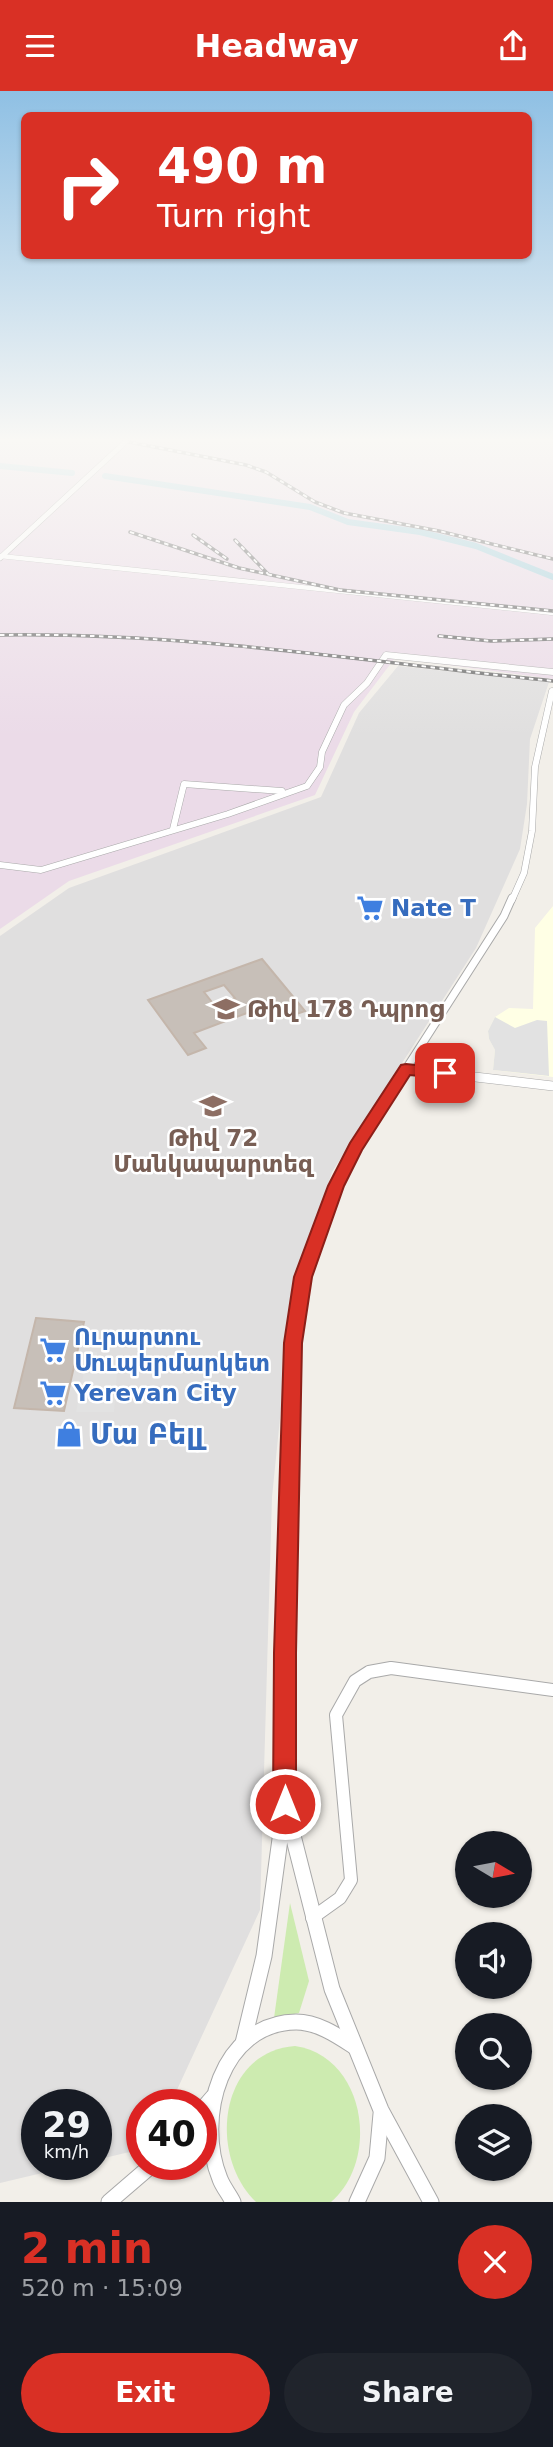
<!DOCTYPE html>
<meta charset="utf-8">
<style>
:root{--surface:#171b24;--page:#20242c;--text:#f1f3f6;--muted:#9ea1a6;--accent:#d93025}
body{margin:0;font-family:"DejaVu Sans","Noto Sans Armenian",sans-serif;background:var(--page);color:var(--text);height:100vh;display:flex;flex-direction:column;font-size:26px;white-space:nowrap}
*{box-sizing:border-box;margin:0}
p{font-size:23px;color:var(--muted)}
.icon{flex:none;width:38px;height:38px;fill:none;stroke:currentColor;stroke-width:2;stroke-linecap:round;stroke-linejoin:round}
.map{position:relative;height:2111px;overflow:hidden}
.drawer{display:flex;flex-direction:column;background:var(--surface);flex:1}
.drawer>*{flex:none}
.top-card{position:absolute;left:21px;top:21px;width:511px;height:147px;border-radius:10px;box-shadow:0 2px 5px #0004;background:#d93025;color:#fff;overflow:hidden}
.needle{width:46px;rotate:100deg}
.tools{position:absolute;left:455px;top:1740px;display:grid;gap:14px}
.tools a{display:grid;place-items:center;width:77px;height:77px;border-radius:50%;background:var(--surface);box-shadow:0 2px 5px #0004;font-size:35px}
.speed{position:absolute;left:21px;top:1998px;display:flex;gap:14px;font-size:35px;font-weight:700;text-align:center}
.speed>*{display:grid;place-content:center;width:91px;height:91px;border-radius:50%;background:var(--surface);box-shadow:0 2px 5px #0004;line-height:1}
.speed small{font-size:18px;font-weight:400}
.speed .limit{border:10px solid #d22;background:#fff;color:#111}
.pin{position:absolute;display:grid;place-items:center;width:60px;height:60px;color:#fff;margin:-30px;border-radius:14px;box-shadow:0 4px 10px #0006}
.me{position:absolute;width:77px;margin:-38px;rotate:0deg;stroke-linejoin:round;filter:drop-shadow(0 0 5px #0008)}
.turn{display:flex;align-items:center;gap:24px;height:147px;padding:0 21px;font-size:32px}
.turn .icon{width:91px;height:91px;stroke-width:2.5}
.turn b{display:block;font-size:49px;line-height:60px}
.round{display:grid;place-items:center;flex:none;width:74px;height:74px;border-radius:37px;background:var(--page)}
.headline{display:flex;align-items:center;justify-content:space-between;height:119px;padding:0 21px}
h1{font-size:42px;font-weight:700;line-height:52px;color:var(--accent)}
.button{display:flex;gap:14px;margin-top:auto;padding:14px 21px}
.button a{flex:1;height:80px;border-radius:42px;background:var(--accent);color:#fff;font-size:28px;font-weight:700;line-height:80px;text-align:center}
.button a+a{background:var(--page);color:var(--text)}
header{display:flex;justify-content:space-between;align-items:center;height:91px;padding:0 21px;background:var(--accent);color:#fff;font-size:32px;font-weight:700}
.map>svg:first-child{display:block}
</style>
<header><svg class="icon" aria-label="menu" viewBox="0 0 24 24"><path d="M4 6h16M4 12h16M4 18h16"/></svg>Headway<svg class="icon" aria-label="share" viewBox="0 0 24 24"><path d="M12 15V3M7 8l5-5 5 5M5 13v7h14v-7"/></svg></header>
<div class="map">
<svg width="553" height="2111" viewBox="0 0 553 2111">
<rect width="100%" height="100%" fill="#f2efe9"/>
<path fill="#e0dfdf" d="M398,575L549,591L530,648L527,713L520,758L476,857L332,1081L292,1209L272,1406L260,1819L170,2014H142V2058L96,2069V2014H37V2074H76L0,2092V845L69,797L321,706L359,622Z"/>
<path fill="#ebdbe8" d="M0,350H553V588L395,567L354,621L315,704L69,790L0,838Z"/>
<path fill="#ffffe5" d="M553,815V986L493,979L495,959L489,948L488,940L495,926L509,917L533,918L535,837Z"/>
<g fill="#cdebb0">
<path d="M290,1812L309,1890L299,1922L274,1927Z"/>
<path d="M295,1955C365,1965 381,2068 331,2111H256C208,2065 218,1961 295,1955Z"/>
</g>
<g fill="#e2e2e2">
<path d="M495,926L515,937L537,929L547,930L549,985L493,979L495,959L489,948L488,940Z"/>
<path d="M88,1260L97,1261L98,1279L117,1280L114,1321H76Z"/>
</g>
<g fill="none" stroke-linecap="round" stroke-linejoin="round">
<g stroke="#aad3df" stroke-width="6">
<path d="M0,375L72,382"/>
<path d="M105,385L310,416L348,431L420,441L476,455L553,486"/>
</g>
</g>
<g fill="#c7bfb8" stroke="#c4b6ab" stroke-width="2" fill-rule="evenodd">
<path d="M262,868L305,920L288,926L276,911L194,942L206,957L188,964L148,909ZM224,894L235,907L215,915L204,901Z"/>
<path d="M36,1227L84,1231L64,1320L14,1317Z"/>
</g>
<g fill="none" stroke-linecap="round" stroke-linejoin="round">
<g stroke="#a9a9a9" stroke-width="5">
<path id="minor-far3" d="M0,465L553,522"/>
</g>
<g stroke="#a9a9a9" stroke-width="7">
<g id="minor-far2">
<path d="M173,738L184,693L282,700"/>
<path d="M0,774L41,779L228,723L307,695L320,676L322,661L344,614L367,592L386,564L553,581"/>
<path d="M512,809L524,782L532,740L535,676L552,600"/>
</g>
</g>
<g stroke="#a9a9a9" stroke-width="9">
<path id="minor-far1" d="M406,978L504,825L512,807"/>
</g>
<g stroke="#a9a9a9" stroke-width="14">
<path id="minor" d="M312,1827L340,1807L351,1789L336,1624L355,1590L369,1581L391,1577L553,1599"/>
</g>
<g stroke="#a9a9a9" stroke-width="6">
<path id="tertiary-far3" d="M0,467L120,356"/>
</g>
<g stroke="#a9a9a9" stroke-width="10">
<path id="tertiary-far2" d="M320,1140C342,1078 371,1033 406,978L553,995"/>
</g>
<g stroke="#a9a9a9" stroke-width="13">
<path id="tertiary-far1" d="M285,1565L293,1252L303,1186L320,1138"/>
</g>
<g stroke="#a9a9a9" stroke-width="17">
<g id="tertiary">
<path d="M285,1563V1713L332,1898L381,2019L431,2111"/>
<path d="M243,1952L264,1865L284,1719"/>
<path d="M201,2020L213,2006"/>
<path d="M109,2111L152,2074"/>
<path d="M233,2111C229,2103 223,2096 220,2088C195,2027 221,1932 296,1931C318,1931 338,1945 355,1956"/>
<path d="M357,2111L377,2067L381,2023"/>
</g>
</g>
<use href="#minor-far3" stroke="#fff" stroke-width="4.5"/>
<use href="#minor-far2" stroke="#fff" stroke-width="6"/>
<use href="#minor-far1" stroke="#fff" stroke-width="7"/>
<use href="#minor" stroke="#fff" stroke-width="12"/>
<use href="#tertiary-far3" stroke="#fff" stroke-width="5"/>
<use href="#tertiary-far2" stroke="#fff" stroke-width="9"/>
<use href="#tertiary-far1" stroke="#fff" stroke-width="11"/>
<use href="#tertiary" stroke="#fff" stroke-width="15"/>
<g stroke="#707070" stroke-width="3.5">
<g id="rail">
<path d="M124,350L246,374L266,381L315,411L344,422L439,440L553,468"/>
<path d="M130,441L239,477L340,499L553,520"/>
<path d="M193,444L227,468"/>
<path d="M235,449L268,483"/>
<path d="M0,544C185,541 370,571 553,590"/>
<path d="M439,545L491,550L553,548"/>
</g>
</g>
<use href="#rail" stroke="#fff" stroke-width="2" stroke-dasharray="4.5" stroke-linecap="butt"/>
<g stroke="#a9a9a9" stroke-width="6" stroke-linecap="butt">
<path id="tertiary-bridge" d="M120,356L126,350"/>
</g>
<use href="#tertiary-bridge" stroke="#fff" stroke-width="5"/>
</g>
<linearGradient id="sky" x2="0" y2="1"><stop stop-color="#8fc0e4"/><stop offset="0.54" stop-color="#f9f8f5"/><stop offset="1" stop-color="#f9f8f5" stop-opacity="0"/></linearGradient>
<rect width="553" height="646" fill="url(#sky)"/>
<path fill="#d93025" stroke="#8d1f18" stroke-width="2" d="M406,973L445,977L452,982L445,988L410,984L362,1059L344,1095L312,1186L302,1252L296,1562V1713L293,1721L285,1724L276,1721L273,1713L274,1562L284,1252L294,1186L328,1095L350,1052L401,974Z"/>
<defs>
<g id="supermarket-bare" transform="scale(2.1)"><path d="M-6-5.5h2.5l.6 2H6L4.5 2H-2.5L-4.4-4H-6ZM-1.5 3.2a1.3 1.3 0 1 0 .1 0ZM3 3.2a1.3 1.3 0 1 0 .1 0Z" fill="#3f7fe0" stroke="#fff" stroke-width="2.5" paint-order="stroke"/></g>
<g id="school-bare" transform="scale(2.1)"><path d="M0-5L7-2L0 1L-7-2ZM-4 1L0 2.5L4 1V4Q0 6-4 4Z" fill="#8d6e63" stroke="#fff" stroke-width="2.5" paint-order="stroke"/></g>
<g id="shop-bare" transform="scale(2.1)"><path d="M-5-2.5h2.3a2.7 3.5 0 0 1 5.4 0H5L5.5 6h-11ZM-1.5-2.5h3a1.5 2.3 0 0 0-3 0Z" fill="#3f7fe0" stroke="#fff" stroke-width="2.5" paint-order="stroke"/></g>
</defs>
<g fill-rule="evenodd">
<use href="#supermarket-bare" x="370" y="817"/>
<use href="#school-bare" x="226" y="918"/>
<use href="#school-bare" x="213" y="1015"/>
<use href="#supermarket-bare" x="53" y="1259"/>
<use href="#supermarket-bare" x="53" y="1302"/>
<use href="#shop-bare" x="69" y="1343"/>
</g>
<g text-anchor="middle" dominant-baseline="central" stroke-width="5" stroke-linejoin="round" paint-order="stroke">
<g font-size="23" font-weight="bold" fill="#366cbe" stroke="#fff" text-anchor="start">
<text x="391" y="817">Nate T</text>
<text x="74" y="1246">Ուրարտու<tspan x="74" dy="26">Սուպերմարկետ</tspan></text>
<text x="74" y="1302">Yerevan City</text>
</g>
<g font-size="23" font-weight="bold" fill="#785e54" stroke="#fff" text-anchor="start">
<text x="247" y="918">Թիվ 178 Դպրոց</text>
<text x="213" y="1047" text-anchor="middle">Թիվ 72<tspan x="213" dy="26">Մանկապարտեզ</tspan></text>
</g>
<g font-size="28" font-weight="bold" fill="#366cbe" stroke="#fff" text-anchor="start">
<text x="90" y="1343">Մա Բելլ</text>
</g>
</g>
</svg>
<div class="tools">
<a><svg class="needle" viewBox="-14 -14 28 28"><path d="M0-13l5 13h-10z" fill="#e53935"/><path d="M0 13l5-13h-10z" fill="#9ea1a6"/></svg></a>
<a><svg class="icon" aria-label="sound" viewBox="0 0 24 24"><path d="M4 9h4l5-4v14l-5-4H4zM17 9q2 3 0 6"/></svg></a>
<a><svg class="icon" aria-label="search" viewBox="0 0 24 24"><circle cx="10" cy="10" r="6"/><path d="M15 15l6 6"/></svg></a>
<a><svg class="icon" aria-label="layers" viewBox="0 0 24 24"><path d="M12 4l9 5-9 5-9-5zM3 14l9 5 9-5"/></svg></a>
</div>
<div class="speed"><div>29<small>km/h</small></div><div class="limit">40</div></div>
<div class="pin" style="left:445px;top:982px;background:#d93025"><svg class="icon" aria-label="arrive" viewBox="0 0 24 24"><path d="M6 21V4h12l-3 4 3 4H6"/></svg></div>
<svg class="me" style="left:285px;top:1713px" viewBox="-20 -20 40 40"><circle r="17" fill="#d93025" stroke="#fff" stroke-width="3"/><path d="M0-11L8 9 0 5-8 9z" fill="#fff"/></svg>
<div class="top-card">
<div class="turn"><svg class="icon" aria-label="right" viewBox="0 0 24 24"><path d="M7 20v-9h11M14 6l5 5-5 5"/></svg><div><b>490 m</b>Turn right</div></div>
</div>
</div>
<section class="drawer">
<div class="headline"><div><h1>2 min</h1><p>520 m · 15:09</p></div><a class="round" style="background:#d93025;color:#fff"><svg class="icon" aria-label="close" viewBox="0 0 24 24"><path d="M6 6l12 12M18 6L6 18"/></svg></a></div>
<div class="button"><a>Exit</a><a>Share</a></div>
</section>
